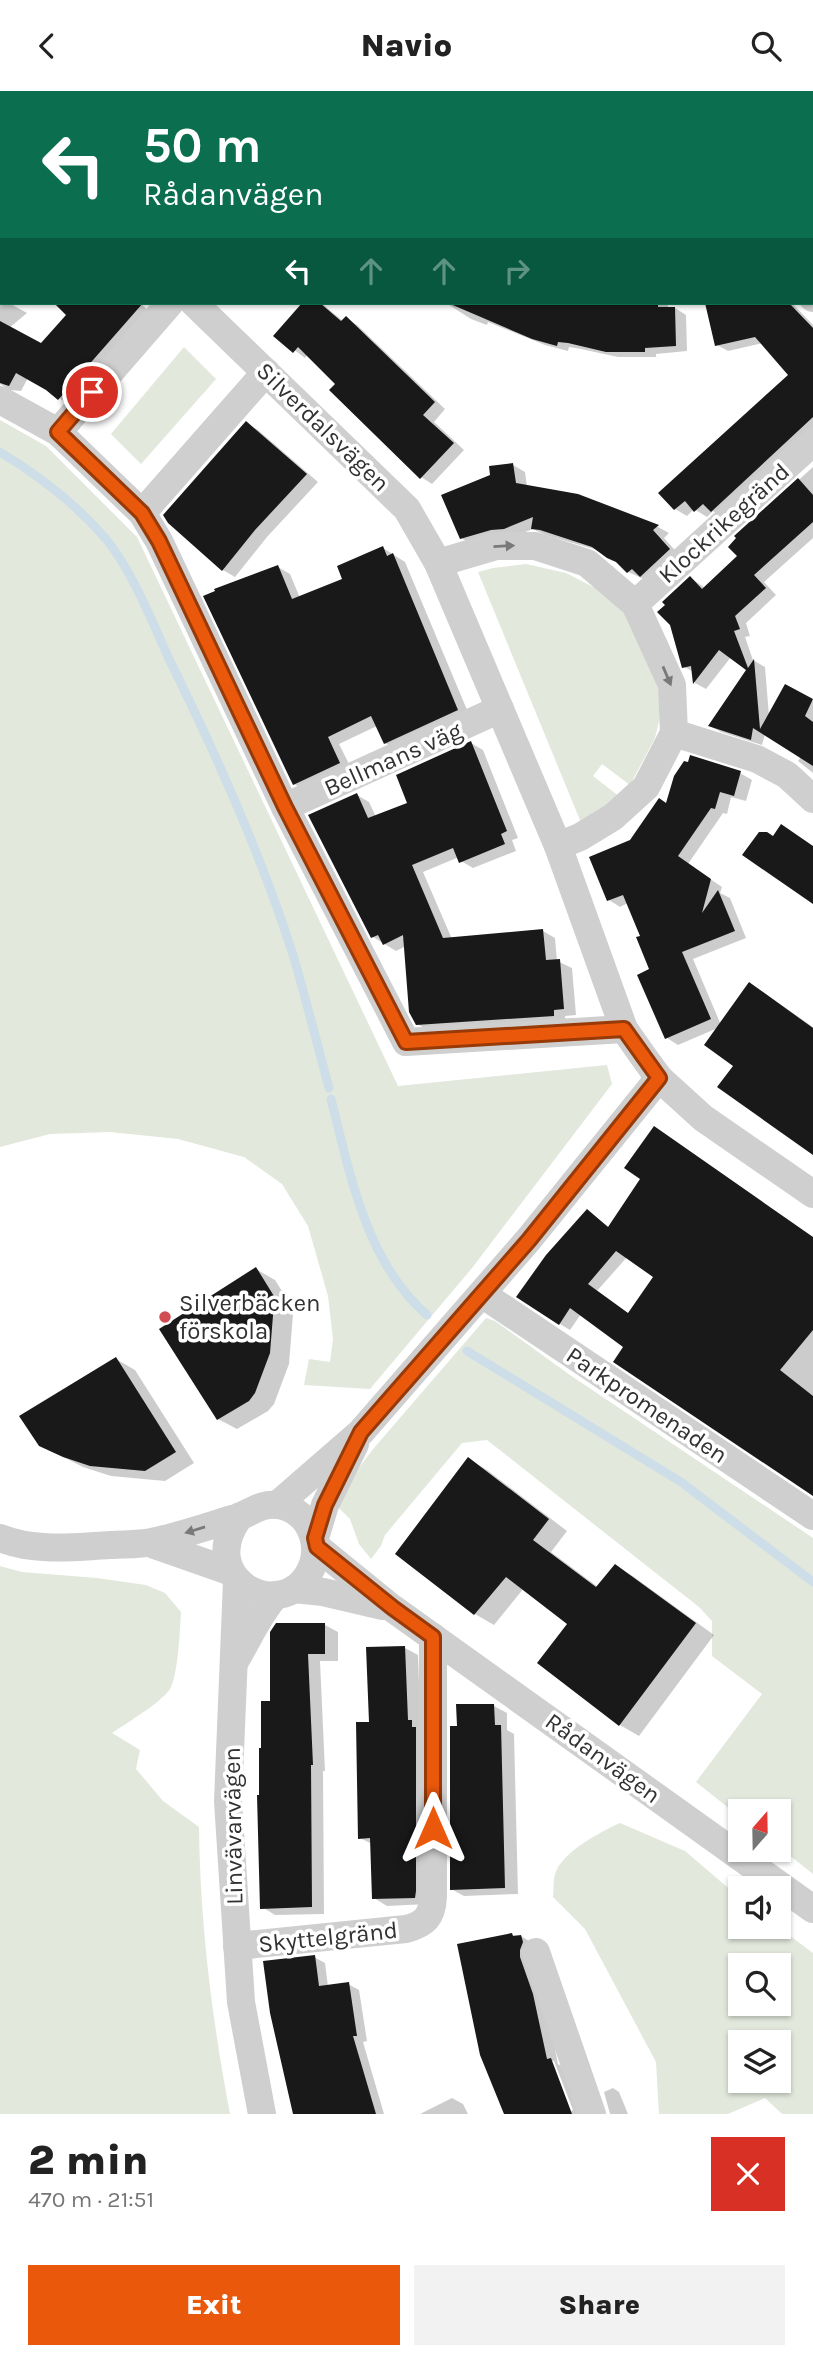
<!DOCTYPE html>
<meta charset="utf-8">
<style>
:root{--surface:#fff;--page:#f2f2f2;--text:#222;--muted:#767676;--accent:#ea580c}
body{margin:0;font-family:Karla,sans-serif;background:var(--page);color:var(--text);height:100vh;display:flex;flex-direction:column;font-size:26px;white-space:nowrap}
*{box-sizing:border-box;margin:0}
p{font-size:23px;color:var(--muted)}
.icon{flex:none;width:38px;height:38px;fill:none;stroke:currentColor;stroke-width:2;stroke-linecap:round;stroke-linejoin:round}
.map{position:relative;height:2023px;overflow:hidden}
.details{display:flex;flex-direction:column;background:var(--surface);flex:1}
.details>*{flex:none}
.guide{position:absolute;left:0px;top:0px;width:814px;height:214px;box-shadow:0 2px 5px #0004;background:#0b6e4f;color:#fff;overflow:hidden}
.needle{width:46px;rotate:20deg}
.tools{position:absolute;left:728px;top:1708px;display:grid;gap:14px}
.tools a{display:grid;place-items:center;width:63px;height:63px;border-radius:0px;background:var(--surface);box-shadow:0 2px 5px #0004;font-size:35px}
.pin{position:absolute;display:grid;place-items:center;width:60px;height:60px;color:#fff;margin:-30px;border:4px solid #fff;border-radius:50%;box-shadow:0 2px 7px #0007}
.me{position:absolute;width:77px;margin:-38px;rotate:0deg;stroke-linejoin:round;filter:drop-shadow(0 0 5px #0008)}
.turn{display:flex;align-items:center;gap:24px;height:147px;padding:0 28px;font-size:32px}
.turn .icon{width:91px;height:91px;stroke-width:2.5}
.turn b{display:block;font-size:49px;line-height:60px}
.lanes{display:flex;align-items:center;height:66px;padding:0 28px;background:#0003;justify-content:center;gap:35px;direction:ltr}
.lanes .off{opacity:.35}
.round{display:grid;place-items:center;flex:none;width:74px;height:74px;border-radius:0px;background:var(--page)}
.summary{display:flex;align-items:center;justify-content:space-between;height:119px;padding:0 28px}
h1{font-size:42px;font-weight:800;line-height:52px}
.cta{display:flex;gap:14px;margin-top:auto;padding:14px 28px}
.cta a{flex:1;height:80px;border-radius:0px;background:var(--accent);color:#fff;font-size:28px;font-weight:800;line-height:80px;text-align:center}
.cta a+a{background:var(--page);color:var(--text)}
header{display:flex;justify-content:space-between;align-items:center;height:91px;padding:0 28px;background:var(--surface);font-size:32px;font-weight:800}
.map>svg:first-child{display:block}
</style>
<header><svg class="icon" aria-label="back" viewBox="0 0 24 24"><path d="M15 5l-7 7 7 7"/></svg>Navio<svg class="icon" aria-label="search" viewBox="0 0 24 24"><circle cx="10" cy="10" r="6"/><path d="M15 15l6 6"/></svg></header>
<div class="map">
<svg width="813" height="2023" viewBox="0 0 813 2023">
<rect width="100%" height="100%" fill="#fff"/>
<g fill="#e2e8dc" fill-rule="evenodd">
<path d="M364,0H813V179L812,2Z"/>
<path d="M184,256L216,288L141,373L111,343Z"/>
<path d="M0,329L46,355L137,446L398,995L607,974L612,993L472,1177L370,1298L304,1294L309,1268L330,1271L333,1248L328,1205L308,1135L282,1093L244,1066L178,1048L110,1041L50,1043L0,1056Z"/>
<path d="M526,473L566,482L601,500L618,513L646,551L661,608L659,630L655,647L630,694L602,673L593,685L620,706L582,734L478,481L493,477Z"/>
<path d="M486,1227L495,1230L570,1284L813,1447V1783L779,1756V1720H740V1726L696,1691L762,1603L712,1565V1530L699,1516L487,1349L462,1352L385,1444L381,1455L371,1468L359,1453L350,1428L338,1416L354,1383L374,1357Z"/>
<path d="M0,1475L22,1481L97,1487L146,1494L165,1502L181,1521C180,1538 178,1585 170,1598C162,1611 125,1633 112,1642L140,1659L136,1678L163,1710L199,1736C200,1833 212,1928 230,2023H0Z"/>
<path d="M620,1732L685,1760L740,1807V1836H778L813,1862V2023H782L765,2007L728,2023H659L656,1971L585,1838L553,1806C554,1799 553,1790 555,1783C562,1761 600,1741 620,1732ZM740,1874H779V1913H740ZM740,1951H779V1990H740Z"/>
</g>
<g fill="#0003" fill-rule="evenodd">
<path d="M20,0H133L135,2H22Z"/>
<path d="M197,0H297L298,2H198Z"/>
<path d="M0,76L2,77V183L0,182Z"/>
<path d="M0,207L2,212H9L27,222L9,237L41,254L79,212H140L151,222L70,314L28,287L21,300L10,299L0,293Z"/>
<path d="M305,212H321L343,230L346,227L357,234L445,318L434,331L464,359L432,393L421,386L338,293L308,263L305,267L276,245Z"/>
<path d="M446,212H668V217H675L686,224L687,260L656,263V266H618L581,258L569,256L568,260L545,254L488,231L487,234L471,228Z"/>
<path d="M707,212H792L813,234V345L724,427L713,420L707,426L694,418L687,425L675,418L661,402L791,284L763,252L728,260L717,254Z"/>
<path d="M246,332L258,339L318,391L267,446L235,486L223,479Z"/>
<path d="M513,374L525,381L527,396L578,404L658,436L669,442L664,447L681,466L653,492L628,481L621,473L601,460L545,444L533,438L517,444L473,454L461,447Z"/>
<path d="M813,376V447L764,491L776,504L746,532L750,545L745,546L753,569L765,576L769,625L785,595L813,610V682L798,670L801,666L765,643L762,654L721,641L710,635L749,579L731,566L706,598L695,592L694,581L684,576L691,487L705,497L739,466V448L737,445Z"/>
<path d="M383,457L405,471L470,626L397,659L385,652L377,635L339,653L352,679L307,700L294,693L278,476L290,483L300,507L345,489Z"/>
<path d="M471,652L483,659L518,747L512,749L516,760L473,777L461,770L459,766L423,781L452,848L543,840L555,847L557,870L572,877L576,924L565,925L566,931L430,940L417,933L406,855L396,860L373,846L357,704L369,711L376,726L410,713Z"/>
<path d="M740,682L752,689L746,710L731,706L727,723L723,722L688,773L722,796L720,802L730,807L746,847L693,868L721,934L760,899L813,936V1062L735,975L720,936L678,954L667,947L642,846L628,812L620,816L609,809L631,750L667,714Z"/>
<path d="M587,1120L610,1137L813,1148V1403L626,1255L581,1223L570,1239L560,1233ZM627,1166L655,1186L629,1223L597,1200Z"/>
<path d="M256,1178L275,1189L295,1221L293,1223L289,1273L274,1313L268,1320L237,1338L218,1328Z"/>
<path d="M116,1268L135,1279L194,1372L165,1390L111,1385L83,1376L40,1354Z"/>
<path d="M468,1368L487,1379L567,1440L551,1461L598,1496L615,1475L634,1486L714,1544L639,1645L620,1634L540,1571L570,1533L524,1497L494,1534L475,1523L397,1463Z"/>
<path d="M325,1534L338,1541V1570H320L325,1680H323L324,1823L275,1824L262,1816L263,1658L272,1612Z"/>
<path d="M405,1557L418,1564L427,1813L387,1815L374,1807L372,1753L360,1747L371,1632Z"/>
<path d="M494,1615L507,1622V1639L514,1643L518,1803L464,1805L451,1798L458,1636Z"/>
<path d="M512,1844L521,1845L534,1853L558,1973L563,1976L584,2023H506ZM550,1970H554L573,2019L570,2021Z"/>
<path d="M314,1866L325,1872L328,1896L348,1893L359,1899L367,1950L363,1951L384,2023H300Z"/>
<path d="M613,1997L619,2001L628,2023H610L604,2001Z"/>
<path d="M452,2007L463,2013L468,2023H420Z"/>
</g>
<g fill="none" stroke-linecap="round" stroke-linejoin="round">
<g stroke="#cedee8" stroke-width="9">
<path d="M0,361C40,385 75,412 106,448C133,481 152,531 170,570C217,665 261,763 293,864C306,908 317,953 329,997"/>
<path d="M331,1008C350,1083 366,1171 427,1224"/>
<path d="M467,1260L681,1391L813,1491"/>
</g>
</g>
<g fill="#191919" fill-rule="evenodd">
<path d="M54,212H143L58,309L46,299L16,282L9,295L0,292V230L41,252L66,224Z"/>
<path d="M302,212H320L341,230L346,225L435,311L423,324L454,352L420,388L329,299L335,293L298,256L293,262L273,245Z"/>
<path d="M448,212H658V216H675L676,255L645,257V261H606L568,252L558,251L557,255L532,248Z"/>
<path d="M705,212H789L813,237V326L711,421L703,413L694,421L685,410L674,419L658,402L788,284L755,246L715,255Z"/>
<path d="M246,330L307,383L255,439L222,480L168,432L163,424Z"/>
<path d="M513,372L516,392L578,403L659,434L653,439L670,458L640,486L632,478L627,482L616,471L607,467L592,456L540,439L531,438L533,426L504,438L491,439L460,448L441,404L490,384L489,375Z"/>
<path d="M798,387L813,404V431L754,484L766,497L735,525L740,538L734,540L748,577L754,568L760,638L785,593L813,608L805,625L813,631V675L753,637L751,649L708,635L746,579L719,559L693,593L691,575L682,577L670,534L657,521L665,514L662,511L690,485L702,498L737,465L728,456L736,447L734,445Z"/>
<path d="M383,455L387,465L393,462L458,619L384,653L371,625L328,646L340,672L293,694L203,505L215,500L214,498L278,474L292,508L342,488L337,475Z"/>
<path d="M471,650L507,740L501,743L505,753L459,772L453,757L412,774L443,847L543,838L546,869L560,868L564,918L554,919V925L416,934L409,921L403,844L383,854L378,844L371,847L308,724L357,702L368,727L407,712L396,684Z"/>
<path d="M690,664L741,680L734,705L720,701L715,718L711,717L678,765L711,788L702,822L718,799L735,840L682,861L711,928L665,948L637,884L649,878L636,846L640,845L623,804L607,810L589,766L630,749L659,707L666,712L674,685L684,670L688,671Z"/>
<path d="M781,733L813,755V813L742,764L759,741H767L773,745Z"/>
<path d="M749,891L813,937V1064L717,996L733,975L704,954Z"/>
<path d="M654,1035L813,1146V1239L780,1279L813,1305V1405L613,1271L623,1256L570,1217L559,1234L516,1206L546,1164L587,1118L608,1136L640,1088L624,1077ZM616,1160L653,1186L628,1222L588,1193Z"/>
<path d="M256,1176L277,1210L274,1212L270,1262L255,1302L249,1310L217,1329L159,1238Z"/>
<path d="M116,1266L176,1361L145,1380L90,1375L63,1366L39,1355L19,1325Z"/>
<path d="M468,1366L549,1428L533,1449L596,1496L615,1473L696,1532L619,1635L537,1572L567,1533L506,1486L474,1524L395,1463Z"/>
<path d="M276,1532H325V1563H308L313,1674H311L312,1816L260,1818L257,1704H259V1657H261V1610H270V1541Z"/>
<path d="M405,1555L408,1629H412V1636H416V1800L415,1807L372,1808L370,1747L358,1748L356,1631H369L366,1556Z"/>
<path d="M456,1613H494L495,1634H501L505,1797L450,1799V1635H457Z"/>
<path d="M512,1842L513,1845L521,1844L523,1851L520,1859V1866L533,1903L547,1968L551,1967L572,2023H504L480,1964L457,1853Z"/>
<path d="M315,1864L319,1895L349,1891L357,1945H353L376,2023H293L270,1922L263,1870Z"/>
</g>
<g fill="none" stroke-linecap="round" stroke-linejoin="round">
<g stroke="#cfcfcf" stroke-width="28">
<path d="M315,0L316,2"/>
<path d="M0,31L2,32"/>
<path d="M812,206L813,207"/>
<path d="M194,212L407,418L438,472L558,755L624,938L643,965L659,987L703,1027L813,1103"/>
<path d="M0,309L58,341L142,422L159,450L285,716L406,951L624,938"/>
<path d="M58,341L170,212"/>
<path d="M142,422L266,281"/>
<path d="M438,472L496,455H535L587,472L635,513L672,594L674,642L646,696L613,726L580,746L558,755"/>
<path d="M635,513L813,351"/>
<path d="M674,642L757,668L787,684L813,708"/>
<path d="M285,716L500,618"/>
<path d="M482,1203L813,1425"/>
<path d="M277,1414L361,1341L529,1148L659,987"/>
<path d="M0,1447C35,1461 73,1456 110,1454C124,1453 139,1454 152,1451C175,1446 197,1439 219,1432C225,1430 232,1428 239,1426C253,1420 262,1412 278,1414C313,1420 326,1461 305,1488C273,1530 195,1485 240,1425"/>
<path d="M315,1447L325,1414L355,1353"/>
<path d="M149,1452L229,1480"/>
<path d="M317,1456L392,1517L813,1818"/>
<path d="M237,1490L228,1710L241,1911L262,2023"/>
<path d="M294,1498L323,1501L383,1515"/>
<path d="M234,1572C248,1549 258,1524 276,1504"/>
<path d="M237,1855L406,1838C425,1833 432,1826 433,1806V1546"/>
<path d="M536,1861L592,2023"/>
</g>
</g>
<defs><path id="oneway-solid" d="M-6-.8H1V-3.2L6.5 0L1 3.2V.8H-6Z" transform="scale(1.75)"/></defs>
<g fill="#797979">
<use href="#oneway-solid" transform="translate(504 455) rotate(-3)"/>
<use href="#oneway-solid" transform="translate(667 585) rotate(67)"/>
<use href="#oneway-solid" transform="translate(195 1439) rotate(163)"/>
</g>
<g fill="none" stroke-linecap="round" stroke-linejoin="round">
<g stroke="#983908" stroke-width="18">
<path id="route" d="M92,301L58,341L142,422L159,450L285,716L406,951L624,938L659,987L529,1149L361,1341L325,1414L315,1447L317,1456L393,1517L433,1546V1737"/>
</g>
<use href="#route" stroke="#ea580c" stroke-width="12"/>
</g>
<circle fill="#d14c53" stroke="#fff" stroke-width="2.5" cx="165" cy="1226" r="7"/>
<g text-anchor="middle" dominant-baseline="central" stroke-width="7" stroke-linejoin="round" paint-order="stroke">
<g font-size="24" fill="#323232" stroke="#fff">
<text transform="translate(323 336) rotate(44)">Silverdalsvägen</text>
<text transform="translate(724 432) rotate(-42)">Klockrikegränd</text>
<text transform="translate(393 668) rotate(-24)">Bellmans väg</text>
<text transform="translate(647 1314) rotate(34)">Parkpromenaden</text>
<text transform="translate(603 1667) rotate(36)">Rådanvägen</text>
<text transform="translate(233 1735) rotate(-91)">Linvävarvägen</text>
<text transform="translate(328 1846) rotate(-6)">Skyttelgränd</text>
</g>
<g font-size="24" fill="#323232" stroke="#fff" text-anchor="start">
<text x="179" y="1212">Silverbäcken<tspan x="179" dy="28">förskola</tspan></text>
</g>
</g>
</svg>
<div class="tools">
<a><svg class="needle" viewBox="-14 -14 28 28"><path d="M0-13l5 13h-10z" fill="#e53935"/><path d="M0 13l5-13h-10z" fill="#767676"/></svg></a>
<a><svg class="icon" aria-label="sound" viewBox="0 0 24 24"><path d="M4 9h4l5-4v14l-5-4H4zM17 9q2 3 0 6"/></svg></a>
<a><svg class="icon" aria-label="search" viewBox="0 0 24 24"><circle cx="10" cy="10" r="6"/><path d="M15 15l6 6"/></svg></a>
<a><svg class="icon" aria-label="layers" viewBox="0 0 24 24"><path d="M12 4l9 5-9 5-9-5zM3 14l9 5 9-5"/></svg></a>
</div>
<div class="pin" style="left:92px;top:301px;background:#d93025"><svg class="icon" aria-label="arrive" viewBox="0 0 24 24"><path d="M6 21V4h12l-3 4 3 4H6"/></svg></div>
<svg class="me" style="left:433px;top:1737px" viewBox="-20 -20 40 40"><path d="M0-17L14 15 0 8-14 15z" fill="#ea580c" stroke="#fff" stroke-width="4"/></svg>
<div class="guide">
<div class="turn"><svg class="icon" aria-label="left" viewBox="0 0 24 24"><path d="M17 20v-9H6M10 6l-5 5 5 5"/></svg><div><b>50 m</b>Rådanvägen</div></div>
<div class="lanes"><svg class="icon" aria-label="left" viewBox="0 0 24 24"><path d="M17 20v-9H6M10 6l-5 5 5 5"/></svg><svg class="icon off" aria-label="ahead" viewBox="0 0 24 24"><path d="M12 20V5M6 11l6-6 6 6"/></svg><svg class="icon off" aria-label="ahead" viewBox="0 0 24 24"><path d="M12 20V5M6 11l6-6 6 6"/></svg><svg class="icon off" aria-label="right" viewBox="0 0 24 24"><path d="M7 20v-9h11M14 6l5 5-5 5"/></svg></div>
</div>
</div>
<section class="details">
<div class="summary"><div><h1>2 min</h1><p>470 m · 21:51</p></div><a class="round" style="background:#d93025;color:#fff"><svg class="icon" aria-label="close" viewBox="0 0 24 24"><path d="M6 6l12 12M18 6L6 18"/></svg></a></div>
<div class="cta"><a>Exit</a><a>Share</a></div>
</section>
